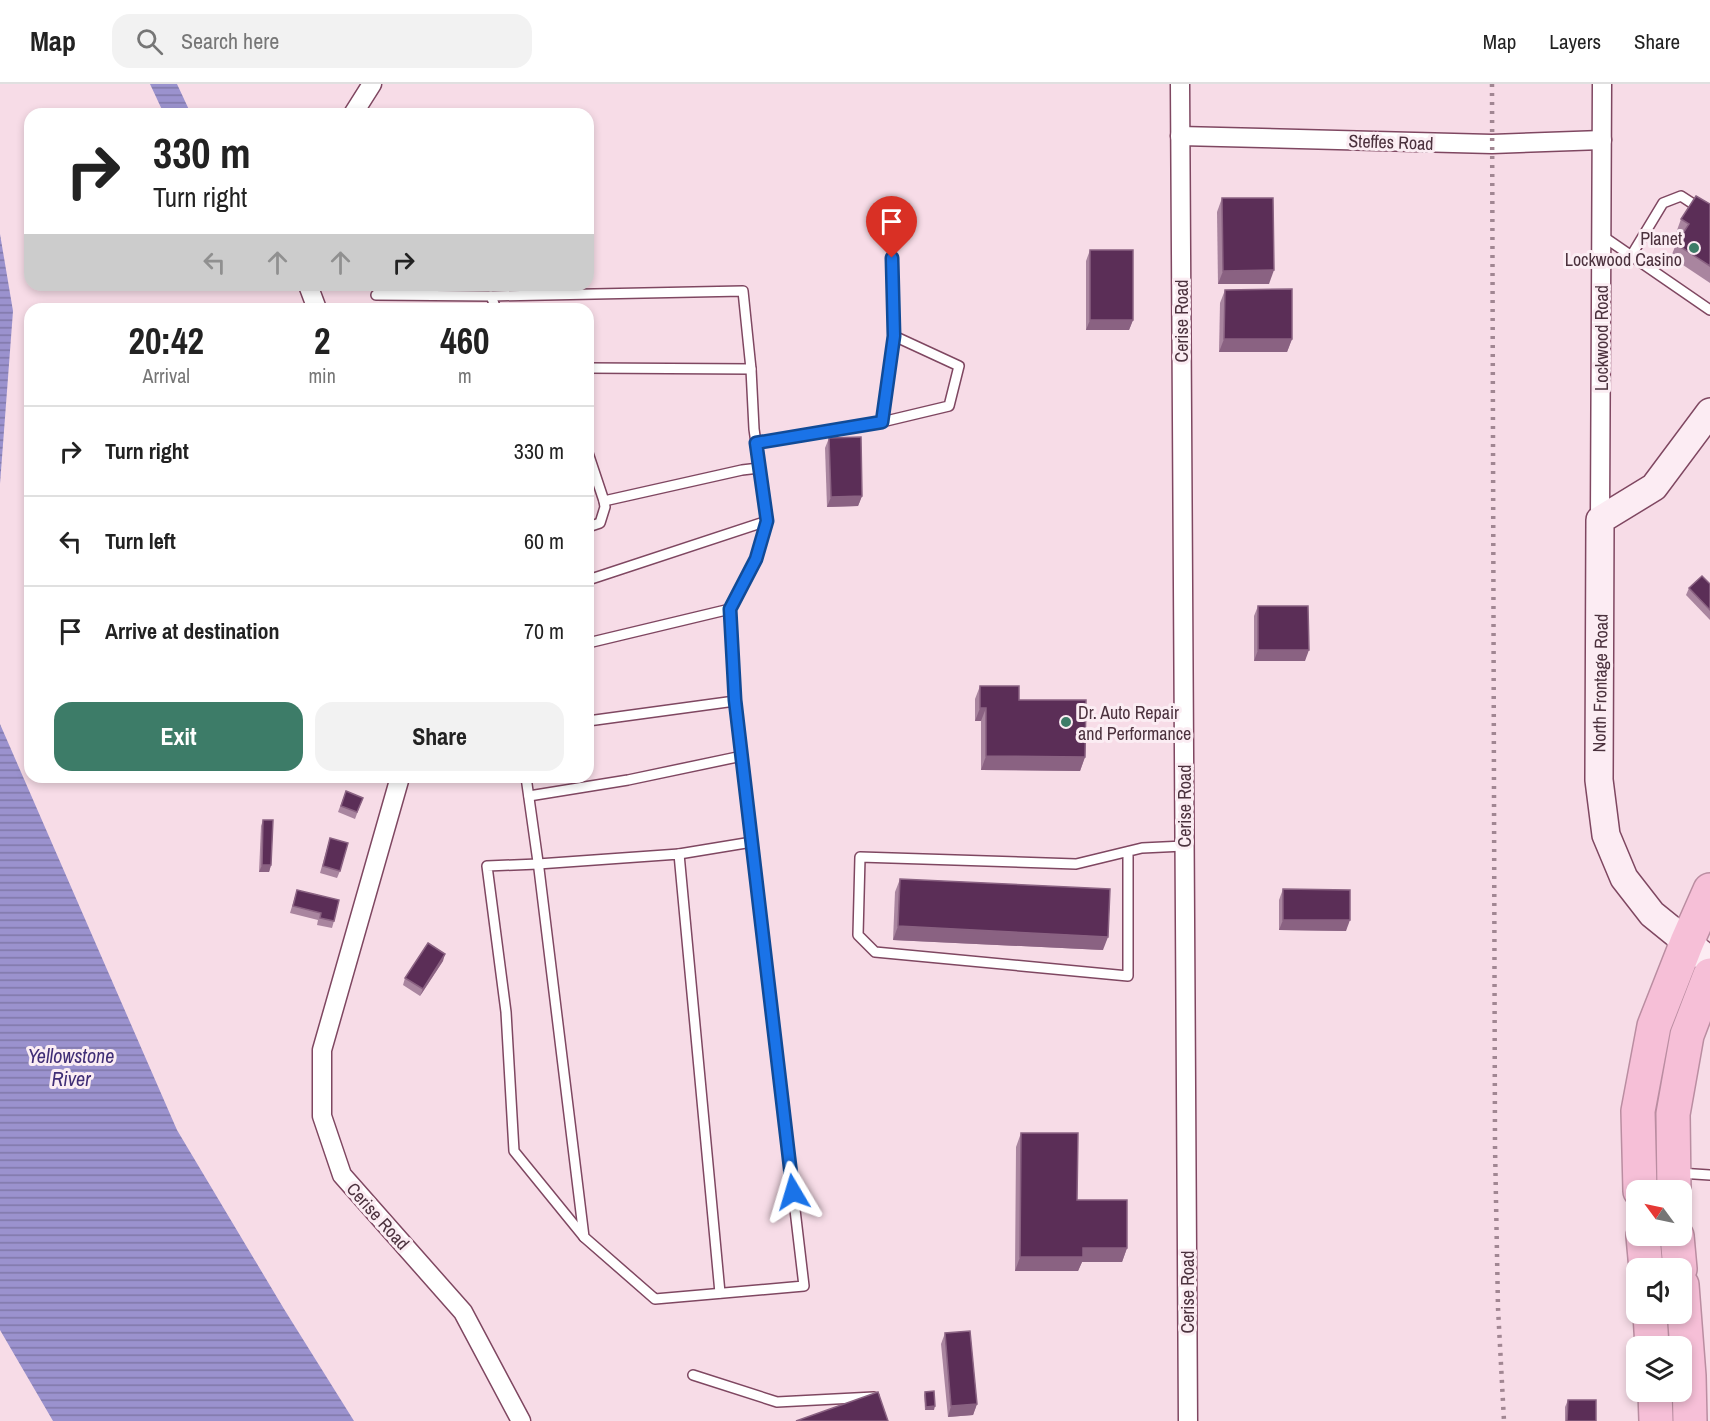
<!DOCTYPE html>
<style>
:root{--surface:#fff;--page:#f2f2f2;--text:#222;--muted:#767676;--line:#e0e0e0;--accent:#3d7c68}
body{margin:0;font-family:"Archivo Narrow",sans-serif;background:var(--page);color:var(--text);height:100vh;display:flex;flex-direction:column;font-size:22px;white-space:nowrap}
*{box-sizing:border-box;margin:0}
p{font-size:20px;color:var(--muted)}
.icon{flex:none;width:33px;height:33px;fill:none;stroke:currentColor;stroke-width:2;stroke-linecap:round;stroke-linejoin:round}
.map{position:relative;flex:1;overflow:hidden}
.drawer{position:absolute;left:24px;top:219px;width:570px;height:480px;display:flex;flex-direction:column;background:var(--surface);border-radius:18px;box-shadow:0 3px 9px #0003}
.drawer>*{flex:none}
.top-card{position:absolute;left:24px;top:24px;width:570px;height:183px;border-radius:18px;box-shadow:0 3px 9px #0003;background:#fff;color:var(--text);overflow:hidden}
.needle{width:39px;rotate:303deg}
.tools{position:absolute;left:1626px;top:1096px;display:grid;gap:12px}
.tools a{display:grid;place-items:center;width:66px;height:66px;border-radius:12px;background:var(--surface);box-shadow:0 3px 9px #0003;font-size:30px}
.pin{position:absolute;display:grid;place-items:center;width:51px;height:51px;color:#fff;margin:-62px -26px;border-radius:50% 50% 50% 0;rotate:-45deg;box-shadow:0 0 6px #0007}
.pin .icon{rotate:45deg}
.me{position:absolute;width:66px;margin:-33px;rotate:353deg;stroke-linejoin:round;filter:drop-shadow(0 0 4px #0008)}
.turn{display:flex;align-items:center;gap:21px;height:126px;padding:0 30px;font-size:27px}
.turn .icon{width:78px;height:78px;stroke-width:2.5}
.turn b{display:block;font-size:42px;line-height:51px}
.lanes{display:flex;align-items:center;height:57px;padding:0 30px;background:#0003;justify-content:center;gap:30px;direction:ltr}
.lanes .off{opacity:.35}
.eta{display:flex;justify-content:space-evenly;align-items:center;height:102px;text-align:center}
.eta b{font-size:36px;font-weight:700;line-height:42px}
.action{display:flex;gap:12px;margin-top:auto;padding:12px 30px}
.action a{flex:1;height:69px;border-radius:18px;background:var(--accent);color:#fff;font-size:24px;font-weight:700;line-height:69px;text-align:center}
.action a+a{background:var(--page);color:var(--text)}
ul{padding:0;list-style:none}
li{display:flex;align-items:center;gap:18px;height:90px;padding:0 30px;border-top:2px solid var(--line)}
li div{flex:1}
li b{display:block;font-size:22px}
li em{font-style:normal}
header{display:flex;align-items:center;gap:36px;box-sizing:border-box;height:84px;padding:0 30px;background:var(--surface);border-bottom:2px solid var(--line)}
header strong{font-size:28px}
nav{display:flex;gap:33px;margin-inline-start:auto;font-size:21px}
.search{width:420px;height:54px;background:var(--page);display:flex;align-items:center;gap:15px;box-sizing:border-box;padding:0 21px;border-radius:18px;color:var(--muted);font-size:22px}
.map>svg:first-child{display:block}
</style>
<header>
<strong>Map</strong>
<div class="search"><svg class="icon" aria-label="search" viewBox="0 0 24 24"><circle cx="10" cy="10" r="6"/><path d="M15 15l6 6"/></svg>Search here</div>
<nav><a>Map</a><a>Layers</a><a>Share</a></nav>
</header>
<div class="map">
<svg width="1710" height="1337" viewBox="0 0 1710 1337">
<defs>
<pattern id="water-rules" width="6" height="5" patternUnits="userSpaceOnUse" patternTransform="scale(1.5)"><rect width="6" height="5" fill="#9b92ce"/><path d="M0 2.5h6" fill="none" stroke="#8078a8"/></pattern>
</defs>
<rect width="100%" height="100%" fill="#f7dce7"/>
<g fill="url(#water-rules)">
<path d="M150,0H177L191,30H164Z"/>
<path d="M0,150L13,227L0,400Z"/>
<path d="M0,640L177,1046L284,1225L354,1337H53L0,1246Z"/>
</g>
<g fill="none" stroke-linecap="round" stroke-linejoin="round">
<g stroke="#7f4761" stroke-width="12">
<g id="lane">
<path d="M1601,151L1710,226"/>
<path d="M1631,172L1663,119L1681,112L1710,131"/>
<path d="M376,211L491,212L743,207L751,285L754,345L767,437L588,496"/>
<path d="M491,212L496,225"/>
<path d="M588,284L751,285"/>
<path d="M882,338L894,252"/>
<path d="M756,359L882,338L949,322L959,282L894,252L892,174"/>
<path d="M588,369L604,417L605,423L600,439L588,443"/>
<path d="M604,417L742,386L759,384"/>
<path d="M588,559L730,525"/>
<path d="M588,637L735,617"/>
<path d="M526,693L539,785L584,1153L655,1215L804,1202L735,617L730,525L756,475L767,437"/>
<path d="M529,712L628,696L742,672"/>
<path d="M1128,769V892L875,868L858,851L860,773L1076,780L1142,764L1184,762"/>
<path d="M679,770L752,758"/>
<path d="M1679,1089L1710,1091"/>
<path d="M584,1153L514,1067L506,928L487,782L538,780L679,770L720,1209"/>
<path d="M693,1291L777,1318L874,1313"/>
</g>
</g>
<g stroke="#7f4761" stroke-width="21">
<g id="street">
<path d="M1180,0L1188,1337"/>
<path d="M353,30L372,0"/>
<path d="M1180,52L1492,60L1602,56"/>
<path d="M308,201L317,225"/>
<path d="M1600,436L1602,0"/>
<path d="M400,693L322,966V1032L342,1091L463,1228L521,1337"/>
</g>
</g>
<g stroke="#7f4761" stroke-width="30">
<path id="secondary" d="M1710,328L1654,403L1600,436L1599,696L1606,751L1624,794L1652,830L1710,877"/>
</g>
<g stroke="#ba8da1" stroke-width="36">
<g id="highway">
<path d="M1640,1107L1638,1027L1654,942L1687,858L1710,806"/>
<path d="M1674,1107L1673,1030L1687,951L1710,891"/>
<path d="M1643,1152L1646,1185"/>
<path d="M1677,1152L1680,1185"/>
<path d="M1682,1201L1689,1292L1690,1337"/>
<path d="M1650,1230L1652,1263"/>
<path d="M1655,1308L1656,1337"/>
</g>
</g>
<use href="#lane" stroke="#fff" stroke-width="9"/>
<use href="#street" stroke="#fff" stroke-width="18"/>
<use href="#secondary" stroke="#fcecf3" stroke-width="27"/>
<use href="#highway" stroke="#f6bfd7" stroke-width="33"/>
<path stroke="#a18692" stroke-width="4.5" stroke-dasharray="3 6" stroke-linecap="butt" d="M1492,0L1495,1062L1498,1224L1504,1337"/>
</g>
<g fill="#a9859f">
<path d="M1222,114L1269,200H1218L1217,128Z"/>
<path d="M1710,120V199L1671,173L1676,160L1681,152L1676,149L1681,135Z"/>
<path d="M1090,166L1133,236L1129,246H1086V177Z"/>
<path d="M1225,206L1292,255L1287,268H1219L1220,219Z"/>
<path d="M829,354L862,412L858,422L827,423L825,364Z"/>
<path d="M1710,500V536L1686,511L1689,504Z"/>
<path d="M1258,522L1305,577H1254V532Z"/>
<path d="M980,602L1019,616L1085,673L1080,687L981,686V637H975V615Z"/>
<path d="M346,707L363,714L355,735L338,728Z"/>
<path d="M263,736L271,781L269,788H259L261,742Z"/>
<path d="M330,754L340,787L337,794L320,789Z"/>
<path d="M900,795L1103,866L893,856L895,808Z"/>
<path d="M1283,805L1346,847L1279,846V816Z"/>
<path d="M297,806L334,837L332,844L317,841L318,836L290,829Z"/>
<path d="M443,877L420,912L403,901L405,894Z"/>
<path d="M1021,1049L1077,1116L1127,1164L1122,1178H1082L1078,1187H1015L1016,1063Z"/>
<path d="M945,1249L977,1320L973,1331L948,1333L941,1260Z"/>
<path d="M925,1308L934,1326H925L924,1311Z"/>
<path d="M1568,1316L1596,1337H1565V1323Z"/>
</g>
<g fill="#8a6282">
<path d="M1274,186L1269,200H1218L1223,187Z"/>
<path d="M1090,236H1133L1129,246H1086Z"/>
<path d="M1224,255H1292L1287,268H1219Z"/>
<path d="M862,412L858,422L827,423L831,413Z"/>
<path d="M1258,566H1309L1305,577H1254Z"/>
<path d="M980,624H986L981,637H975Z"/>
<path d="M986,672L1085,673L1080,687L981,686Z"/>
<path d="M262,781H271L269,788H259Z"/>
<path d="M1283,836H1350L1346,847L1279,846Z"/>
<path d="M898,842L1108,853L1103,866L893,856Z"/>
<path d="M445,870L443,877L420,912L423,905Z"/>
<path d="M1083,1164H1127L1122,1178H1082L1078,1187H1015L1020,1173Z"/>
<path d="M977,1320L973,1331L948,1333L951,1322Z"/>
<path d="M935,1322L934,1326H925L926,1323Z"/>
</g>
<g fill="#5b2e57" stroke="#8a6282" stroke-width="1.5">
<path d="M1696,112L1710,120V182L1676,160L1689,140L1681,135Z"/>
<path d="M1222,114H1273L1274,186L1223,187Z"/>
<rect x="1090" y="166" width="43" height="70"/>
<path d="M1292,205V255H1224L1225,206Z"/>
<path d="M861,353L862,412L831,413L829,354Z"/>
<path d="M1702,492L1710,500V526L1689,504Z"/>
<path d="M1258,522H1308L1309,566H1258Z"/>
<path d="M980,602H1019V616H1086L1085,673L986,672V624H980Z"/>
<path d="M346,707L363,714L357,728L341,722Z"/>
<path d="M263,736H273L271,781H262Z"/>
<path d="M330,754L348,759L340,787L323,782Z"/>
<path d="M900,795L1110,805L1108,853L898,842Z"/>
<path d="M1283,805L1350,806V836H1283Z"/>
<path d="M297,806L339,816L334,837L320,834L321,829L293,822Z"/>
<path d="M428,859L445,870L423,905L405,894Z"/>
<path d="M1021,1049H1078L1077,1116H1127V1164H1083V1173H1020Z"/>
<path d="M970,1247L977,1320L951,1322L945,1249Z"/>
<path d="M934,1307L935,1322L926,1323L925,1308Z"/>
<path d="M878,1308L888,1337H796Z"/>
<path d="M1568,1316H1596V1337H1567Z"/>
</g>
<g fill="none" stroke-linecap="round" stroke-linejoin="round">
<g stroke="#114b97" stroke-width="15">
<path id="route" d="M793,1108L735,616L730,525L756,475L767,437L756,359L882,338L894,252L892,174"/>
</g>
<use href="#route" stroke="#1a73e8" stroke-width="10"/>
</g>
<g fill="#3d7c68" stroke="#fbedf3" stroke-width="2">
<circle cx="1694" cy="164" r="6"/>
<circle cx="1066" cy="638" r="6"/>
</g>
<g text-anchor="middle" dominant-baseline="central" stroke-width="6" stroke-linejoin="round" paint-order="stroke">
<g font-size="18" fill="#4b313d" stroke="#fbedf3">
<text transform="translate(1391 58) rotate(2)">Steffes Road</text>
<text transform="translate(1181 237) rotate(-90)">Cerise Road</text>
<text transform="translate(1601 254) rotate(-90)">Lockwood Road</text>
<text transform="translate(1600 599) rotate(-89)">North Frontage Road</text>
<text transform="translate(1184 722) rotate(-90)">Cerise Road</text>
<text transform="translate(378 1132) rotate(48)">Cerise Road</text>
<text transform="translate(1187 1208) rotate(-90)">Cerise Road</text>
</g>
<g font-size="18" fill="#4b313d" stroke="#fbedf3" text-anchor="end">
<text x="1682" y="154">Planet<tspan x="1682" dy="21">Lockwood Casino</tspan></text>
<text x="1078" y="628" text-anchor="start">Dr. Auto Repair<tspan x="1078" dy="21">and Performance</tspan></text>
</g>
<g font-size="20" font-style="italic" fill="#402e76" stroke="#fbedf3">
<text x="71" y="971">Yellowstone<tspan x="71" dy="23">River</tspan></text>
</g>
</g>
</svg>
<div class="tools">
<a><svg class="needle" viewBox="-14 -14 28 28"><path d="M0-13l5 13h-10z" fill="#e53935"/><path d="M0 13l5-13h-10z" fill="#767676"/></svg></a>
<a><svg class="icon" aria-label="sound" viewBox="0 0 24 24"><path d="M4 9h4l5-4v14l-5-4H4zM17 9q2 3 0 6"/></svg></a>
<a><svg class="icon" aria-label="layers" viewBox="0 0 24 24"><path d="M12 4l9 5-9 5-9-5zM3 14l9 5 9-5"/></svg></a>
</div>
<div class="pin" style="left:892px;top:174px;background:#d93025"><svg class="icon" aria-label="arrive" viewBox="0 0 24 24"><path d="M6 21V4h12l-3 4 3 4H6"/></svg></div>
<svg class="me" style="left:793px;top:1108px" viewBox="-20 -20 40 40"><path d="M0-17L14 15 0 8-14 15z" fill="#1a73e8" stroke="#fff" stroke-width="4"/></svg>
<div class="top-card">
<div class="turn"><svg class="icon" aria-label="right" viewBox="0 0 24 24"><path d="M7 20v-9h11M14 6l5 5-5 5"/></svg><div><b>330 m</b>Turn right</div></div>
<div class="lanes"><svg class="icon off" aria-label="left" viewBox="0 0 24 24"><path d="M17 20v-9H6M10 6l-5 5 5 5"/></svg><svg class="icon off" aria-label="ahead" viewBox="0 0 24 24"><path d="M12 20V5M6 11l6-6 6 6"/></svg><svg class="icon off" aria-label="ahead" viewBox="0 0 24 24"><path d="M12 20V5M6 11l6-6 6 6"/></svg><svg class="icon" aria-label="right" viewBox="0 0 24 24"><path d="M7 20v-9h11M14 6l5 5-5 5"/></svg></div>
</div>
<section class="drawer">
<div class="eta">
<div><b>20:42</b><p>Arrival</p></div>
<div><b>2</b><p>min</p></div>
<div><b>460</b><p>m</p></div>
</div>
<ul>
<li><svg class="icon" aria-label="right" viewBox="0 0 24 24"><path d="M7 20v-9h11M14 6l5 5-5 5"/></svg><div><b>Turn right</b></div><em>330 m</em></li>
<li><svg class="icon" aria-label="left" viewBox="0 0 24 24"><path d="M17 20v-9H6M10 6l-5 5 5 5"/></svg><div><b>Turn left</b></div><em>60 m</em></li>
<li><svg class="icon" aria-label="arrive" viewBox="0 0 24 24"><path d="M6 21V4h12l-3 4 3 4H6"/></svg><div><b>Arrive at destination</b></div><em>70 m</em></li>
</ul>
<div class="action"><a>Exit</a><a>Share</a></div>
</section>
</div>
